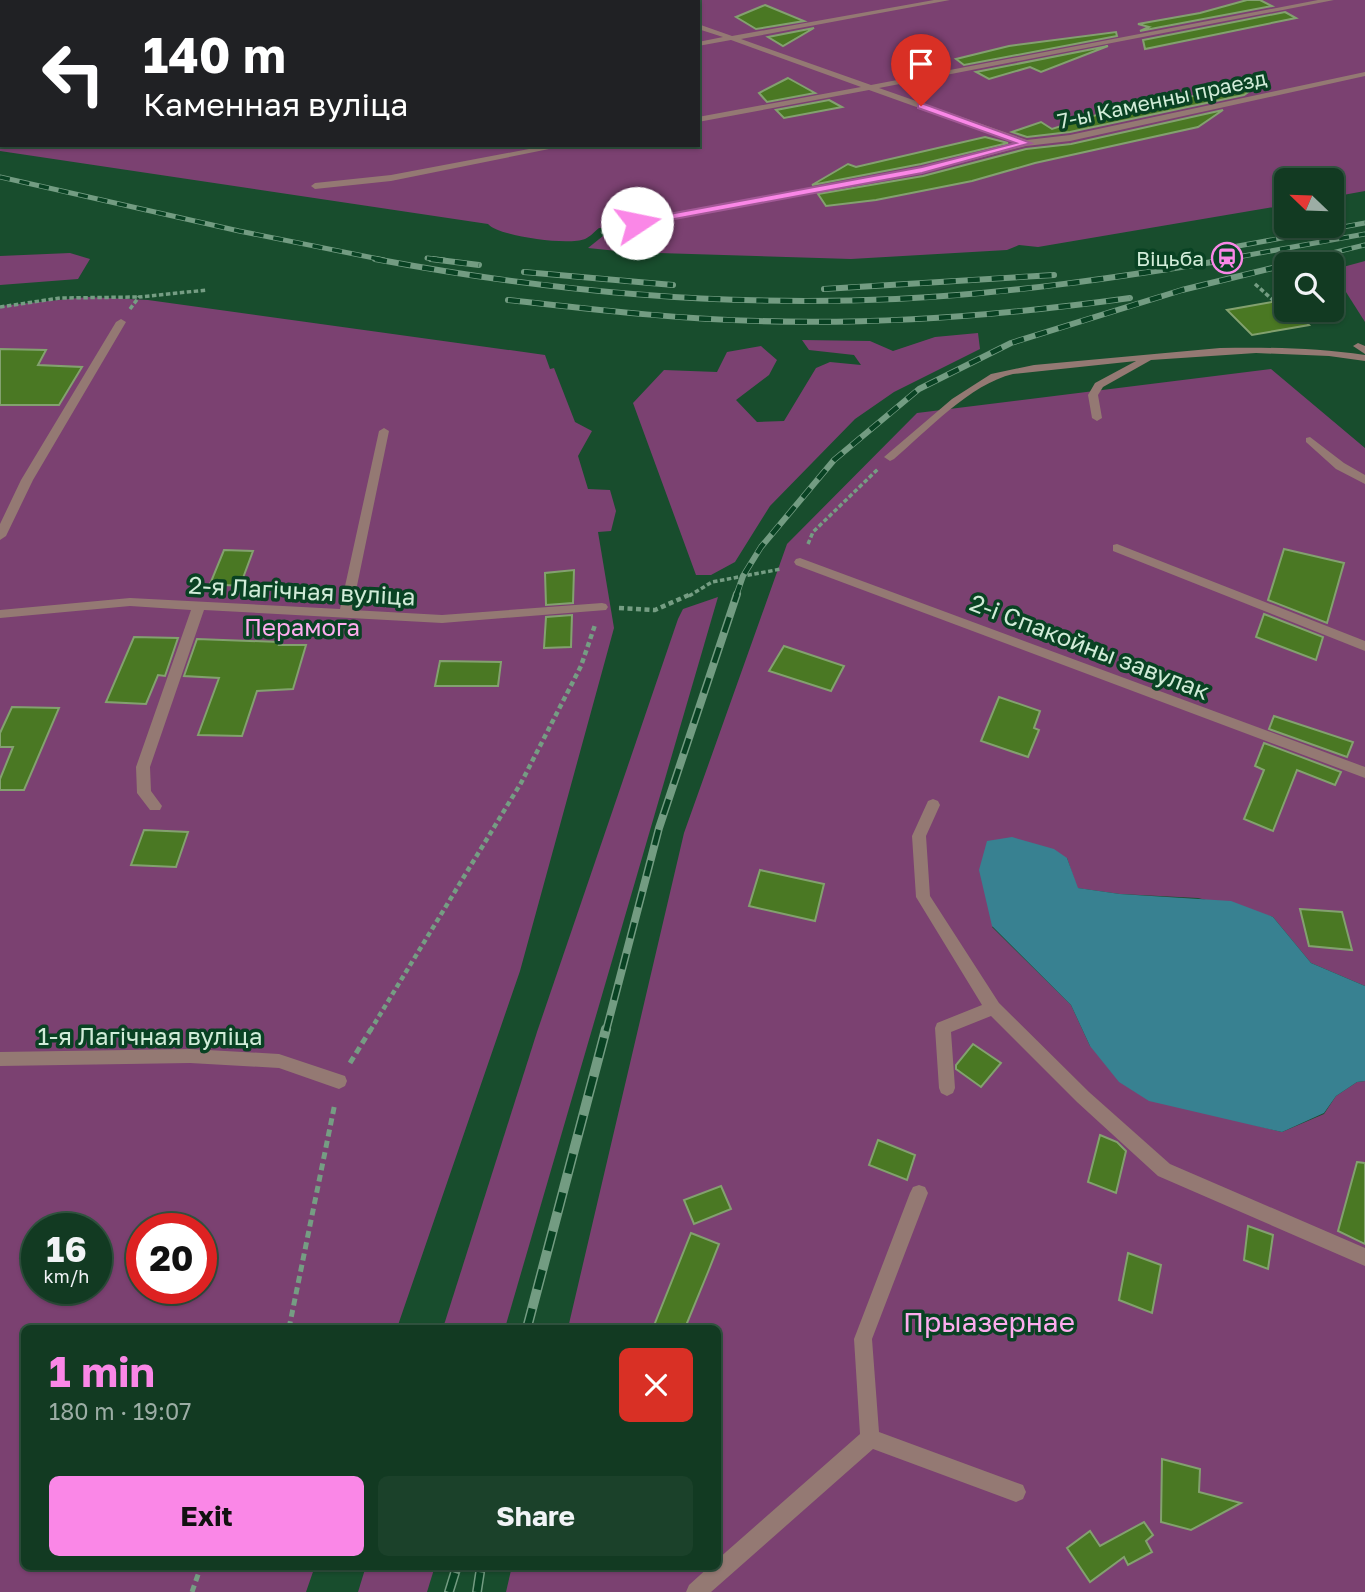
<!DOCTYPE html>
<meta charset="utf-8">
<style>
:root{--surface:#123a22;--page:#1b412a;--text:#f1f3f6;--muted:#9cada5;--line:#315440;--accent:#fa87e7}
body{margin:0;font-family:"Golos Text",sans-serif;background:var(--page);color:var(--text);height:100vh;display:flex;flex-direction:column;font-size:26px;white-space:nowrap}
*{box-sizing:border-box;margin:0}
p{font-size:23px;color:var(--muted)}
.icon{flex:none;width:38px;height:38px;fill:none;stroke:currentColor;stroke-width:2;stroke-linecap:round;stroke-linejoin:round}
.map{position:relative;flex:1;overflow:hidden}
.panel{position:absolute;left:21px;top:1325px;width:700px;height:245px;display:flex;flex-direction:column;background:var(--surface);border-radius:10px;box-shadow:0 2px 5px #0004,0 0 0 2px var(--line)}
.panel>*{flex:none}
.banner{position:absolute;left:0px;top:0px;width:700px;height:147px;box-shadow:0 2px 5px #0004,0 0 0 2px var(--line);background:#202124;color:#fff;overflow:hidden}
.needle{width:46px;rotate:293deg}
.tools{position:absolute;left:1274px;top:168px;display:grid;gap:14px}
.tools a{display:grid;place-items:center;width:70px;height:70px;border-radius:10px;background:var(--surface);box-shadow:0 2px 5px #0004,0 0 0 2px var(--line);font-size:35px}
.speed{position:absolute;left:21px;top:1213px;display:flex;gap:14px;font-size:35px;font-weight:700;text-align:center}
.speed>*{display:grid;place-content:center;width:91px;height:91px;border-radius:50%;background:var(--surface);box-shadow:0 2px 5px #0004,0 0 0 2px var(--line);line-height:1}
.speed small{font-size:18px;font-weight:400}
.speed .limit{border:10px solid #d22;background:#fff;color:#111}
.pin{position:absolute;display:grid;place-items:center;width:60px;height:60px;color:#fff;margin:-72px -30px;border-radius:50% 50% 50% 0;rotate:-45deg;box-shadow:0 0 7px #0007}
.pin .icon{rotate:45deg}
.me{position:absolute;width:77px;margin:-38px;rotate:79deg;stroke-linejoin:round;filter:drop-shadow(0 0 5px #0008)}
.turn{display:flex;align-items:center;gap:24px;height:147px;padding:0 28px;font-size:32px}
.turn .icon{width:91px;height:91px;stroke-width:2.5}
.turn b{display:block;font-size:49px;line-height:60px}
.round{display:grid;place-items:center;flex:none;width:74px;height:74px;border-radius:10px;background:var(--page)}
.head{display:flex;align-items:center;justify-content:space-between;height:119px;padding:0 28px}
h1{font-size:42px;font-weight:700;line-height:52px;color:var(--accent)}
.primary-button{display:flex;gap:14px;margin-top:auto;padding:14px 28px}
.primary-button a{flex:1;height:80px;border-radius:10px;background:var(--accent);color:#111;font-size:28px;font-weight:700;line-height:80px;text-align:center}
.primary-button a+a{background:var(--page);color:var(--text)}
.map>svg:first-child{display:block}
</style>
<div class="map">
<svg width="1365" height="1592" viewBox="0 0 1365 1592">
<rect width="100%" height="100%" fill="#184d2d"/>
<g fill="#7b4171" fill-rule="evenodd">
<path d="M0,0H1365V191L1332,197V180H1286V205L1038,247L1019,245L1007,250L851,259L627,252L588,248L608,232L621,229L599,228C595,231 590,237 585,239C567,246 498,236 488,224L0,151ZM2,2H698V145H2Z"/>
<path d="M70,253L90,259L78,279L0,285V256Z"/>
<path d="M1365,261V322L1332,270Z"/>
<path d="M88,297L148,300L545,355L550,369L554,368L575,422L592,431L578,456L588,489L610,490L616,511L611,531L598,532L614,628L520,971L397,1328H24V1566H315L306,1592H0V306ZM37,1228H96V1288H37ZM142,1228H201V1288H142Z"/>
<path d="M978,333L980,349L894,392L855,419L770,506L735,562L711,575H696L633,403L664,370L717,372L727,352L761,346L777,360L769,375L736,400L757,422L784,421L816,368L830,362L861,365L854,355L809,350L802,340L870,341L893,351L935,337Z"/>
<path d="M1271,369L1365,448V986L1311,963L1273,917L1198,898L1120,894L1077,888L1067,858L992,927L1071,1005L1090,1046L1239,1121L1282,1132L1324,1114L1336,1096L1357,1082L1365,1081V1592H506L512,1566H718V1328H568L684,833L787,544L917,413Z"/>
<path d="M718,597L505,1328H443L537,1032L678,619L683,609Z"/>
<path d="M366,1566H435L427,1592H358Z"/>
</g>
<path fill="#388191" d="M1012,837L1054,849L1067,858L1078,888L1120,894L1231,901L1273,917L1311,963L1365,986V1081L1357,1082L1336,1096L1324,1113L1282,1132L1149,1101L1119,1082L1090,1046L1071,1005L992,926L979,870L987,841Z"/>
<g fill="#4a7823" stroke="#83a16f" stroke-width="2">
<path d="M1247,0H1260L1272,6L1140,31L1149,27L1138,24L1200,13Z"/>
<path d="M765,5L804,21L756,29L736,17Z"/>
<path d="M1285,12L1296,18L1145,49L1143,40Z"/>
<path d="M814,28L783,46L768,37Z"/>
<path d="M1116,32L1117,36L964,65L956,59L1009,46Z"/>
<path d="M1108,46L1041,72L1030,67L989,79L976,72Z"/>
<path d="M788,78L815,93L767,102L759,93Z"/>
<path d="M1264,81L1244,95L1070,132L1027,137L1012,132L1041,122L1052,129L1109,111L1119,116L1149,104L1162,110L1184,98Z"/>
<path d="M829,100L842,107L784,118L776,110Z"/>
<path d="M1223,110L1198,127L1035,163L972,181L876,200L826,206L818,194L923,176L1026,149L1071,144Z"/>
<path d="M985,137L1008,143L921,164L812,185L848,164L856,167Z"/>
<path d="M1283,300L1286,303V310H1293L1309,325L1252,335L1227,310Z"/>
<path d="M0,349L46,350L38,365L82,367L59,405H0Z"/>
<path d="M1284,549L1344,563L1327,623L1268,600Z"/>
<path d="M224,550L253,551L240,586L210,584Z"/>
<path d="M574,570L573,603L546,605L545,573Z"/>
<path d="M1264,614L1323,637L1316,660L1256,637Z"/>
<path d="M572,615L571,647L544,648L546,617Z"/>
<path d="M134,637L178,638L165,676L158,675L146,704L106,702Z"/>
<path d="M197,639L280,642L279,645H306L293,689L257,691L242,736L198,735L219,678L184,676Z"/>
<path d="M784,646L844,666L831,691L769,671Z"/>
<path d="M440,661L501,662L498,686H435Z"/>
<path d="M999,697L1040,711L1034,728L1039,730L1028,757L981,741Z"/>
<path d="M12,707L59,708L24,790H0V779L13,747H0V733Z"/>
<path d="M1274,716L1353,742L1347,757L1269,729Z"/>
<path d="M1264,743L1341,772L1335,785L1297,770L1273,831L1244,819L1264,770L1255,766Z"/>
<path d="M144,830L188,832L176,867L131,865Z"/>
<path d="M760,870L824,884L815,921L749,906Z"/>
<path d="M1300,909L1342,912L1352,950L1309,946Z"/>
<path d="M973,1044L1001,1063L981,1087L956,1069V1065Z"/>
<path d="M1100,1135L1117,1142L1126,1151L1116,1193L1088,1182Z"/>
<path d="M878,1140L915,1155L907,1180L869,1165Z"/>
<path d="M1357,1162L1365,1163V1244L1338,1231Z"/>
<path d="M721,1186L731,1209L694,1224L684,1200Z"/>
<path d="M1248,1226L1273,1235L1268,1269L1244,1260Z"/>
<path d="M691,1233L719,1244L708,1272L685,1328H653Z"/>
<path d="M1128,1253L1161,1265L1152,1313L1119,1300Z"/>
<path d="M1162,1459L1200,1469L1199,1492L1241,1503L1191,1530L1161,1522Z"/>
<path d="M1144,1522L1153,1535L1146,1541L1152,1552L1128,1565L1124,1557L1090,1582L1067,1548L1090,1531L1100,1546Z"/>
</g>
<g fill="none" stroke-linecap="round" stroke-linejoin="round">
<path stroke="#759d83" stroke-width="2.5" stroke-dasharray="3.5 2" stroke-linecap="butt" d="M601,233L619,225"/>
<g stroke="#759d83" stroke-width="3.5" stroke-dasharray="4.5 2.5" stroke-linecap="butt">
<path d="M1255,284L1274,301"/>
<path d="M0,307L60,298L139,297"/>
<path d="M130,309L139,297L207,290"/>
<path d="M808,544L813,532L878,469"/>
<path d="M689,596L712,582L781,569"/>
</g>
<g stroke="#759d83" stroke-width="4.5" stroke-dasharray="5 3.5" stroke-linecap="butt">
<path d="M619,608L655,610L691,594"/>
<path d="M370,1031L521,783L581,666L595,625"/>
</g>
<g stroke="#759d83" stroke-width="5" stroke-dasharray="7 4.5" stroke-linecap="butt">
<path d="M350,1063L371,1029"/>
<path d="M289,1328L335,1103"/>
<path d="M192,1592L201,1566"/>
</g>
<g fill="#947973" fill-rule="evenodd">
<path d="M142,0H159L139,2Z"/>
<path d="M552,0H564L549,2Z"/>
<path d="M631,0H641L643,2H633Z"/>
<path d="M934,0H950L741,39L871,85L1318,0H1334L879,88L1027,140L1070,135L1365,72V76L1070,141L1026,146L922,173L634,225V221L637,220L922,167L1017,143L869,90L698,122V117L861,87L731,40L698,46V42L723,37L698,29V24L732,36Z"/>
<path d="M0,21H2L0,26Z"/>
<rect x="0" y="84" width="2" height="4"/>
<path d="M550,145H569L391,181L315,189L311,186L315,183L391,175Z"/>
<path d="M121,319L126,322L33,480L6,536L0,540V524L21,480L116,322Z"/>
<path d="M1220,348C1269,347 1316,348 1365,355V361L1329,356L1256,353L1151,360L1103,387L1098,395L1102,418L1097,421L1092,418L1088,395L1095,383L1136,361L1013,374C970,384 927,431 894,459L890,461L884,457L952,399L991,374L1034,365Z"/>
<path d="M384,428L389,431L352,610L442,615L602,603L606,604L608,607L606,610L442,623L204,610L150,767L151,791L162,806L160,810H150L137,793L136,767L191,610L130,606L0,618V610L130,598L340,609L379,431Z"/>
<path d="M1310,437L1344,463L1365,475V484L1336,469L1306,442V438Z"/>
<path d="M1117,544L1365,641V651L1113,551V545Z"/>
<path d="M800,558L1365,767V778L796,565L794,562L796,559Z"/>
<path d="M933,799L938,801L940,805L926,836L930,896L999,1003L1089,1092L1170,1164L1365,1248V1266L1158,1176L1077,1102L991,1016L951,1032L955,1088L953,1093L947,1096L941,1093L939,1088L935,1028L937,1023L982,1005L916,897L912,836L928,801Z"/>
<path d="M190,1049L279,1054L345,1076L347,1081L345,1086L339,1089L279,1068L190,1063L0,1066V1052Z"/>
<path d="M919,1185L925,1187L928,1193L872,1339L879,1432L1023,1485L1026,1492L1023,1499L1016,1502L873,1449L711,1592H686L689,1585L710,1566H718V1559L860,1434L854,1339L910,1193L913,1187Z"/>
</g>
<path fill="#947973" fill-rule="evenodd" d="M1358,343L1365,346V354L1353,346Z"/>
<g stroke="#739c82" stroke-width="5">
<g id="rail-far3">
<path d="M0,177L239,231L384,260"/>
<path d="M1227,248L1365,223"/>
<path d="M427,258L444,260"/>
<path d="M1221,260L1365,234"/>
<path d="M1303,260L1365,245"/>
</g>
</g>
<g stroke="#739c82" stroke-width="6">
<g id="rail-far2">
<path d="M375,259C546,291 722,307 896,299C1008,294 1121,277 1231,259"/>
<path d="M431,259L479,265"/>
<path d="M524,272L673,285"/>
<path d="M824,289L1054,275"/>
<path d="M508,300C591,309 674,319 758,321C882,325 1007,315 1130,298"/>
<path d="M736,596L743,576L761,547L834,460L919,389L1011,343L1182,290L1310,259"/>
</g>
</g>
<g stroke="#739c82" stroke-width="8">
<path id="rail-far1" d="M606,1031L659,828L737,594"/>
</g>
<g stroke="#739c82" stroke-width="10">
<g id="rail">
<path d="M527,1328L606,1029"/>
<path d="M449,1592L457,1566"/>
<path d="M477,1592L481,1566"/>
</g>
</g>
<use href="#rail-far3" stroke="#094223" stroke-width="3.5" stroke-dasharray="10" stroke-linecap="butt"/>
<use href="#rail-far2" stroke="#094223" stroke-width="4.5" stroke-dasharray="12" stroke-linecap="butt"/>
<use href="#rail-far1" stroke="#094223" stroke-width="5" stroke-dasharray="16" stroke-linecap="butt"/>
<use href="#rail" stroke="#094223" stroke-width="7" stroke-dasharray="20" stroke-linecap="butt"/>
</g>
<path fill="#fa87e7" stroke="#a25896" stroke-width="2" d="M918,104H924L1031,143L922,173L637,226L632,223L637,220L922,167L1016,143L918,108Z"/>
<defs>
<g id="station-ring" transform="scale(1.575)"><circle r="9.5" fill="#094223" stroke="#fa87e7" stroke-width="1.5"/><path d="M-3-6H3Q5-6 5-4V2Q5 4 3 4L4.5 6H3L1.5 4h-3L-3 6H-4.5L-3 4Q-5 4-5 2V-4Q-5-6-3-6ZM-3.5-4v3h7v-3ZM-3.5 1v1.5H-2V1ZM2 1v1.5H3.5V1Z" fill="#fa87e7"/></g>
</defs>
<g fill-rule="evenodd">
<use href="#station-ring" x="1227" y="258"/>
</g>
<g text-anchor="middle" dominant-baseline="central" stroke-width="7" stroke-linejoin="round" paint-order="stroke">
<g font-size="21" fill="#d1ecd8" stroke="#094223">
<text transform="translate(1162 99) rotate(-12)">7-ы Каменны праезд</text>
</g>
<g font-size="21" fill="#d1ecd8" stroke="#094223" text-anchor="end">
<text x="1204" y="258">Віцьба</text>
</g>
<g font-size="24" fill="#d1ecd8" stroke="#094223">
<text transform="translate(302 590) rotate(3)">2-я Лагічная вуліца</text>
<text transform="translate(1090 646) rotate(21)">2-і Спакойны завулак</text>
<text x="150" y="1035">1-я Лагічная вуліца</text>
</g>
<g font-size="24" fill="#fdacee" stroke="#094223">
<text x="302" y="626">Перамога</text>
</g>
<g font-size="28" fill="#fdacee" stroke="#094223">
<text x="989" y="1321">Прыазернае</text>
</g>
</g>
</svg>
<div class="tools">
<a><svg class="needle" viewBox="-14 -14 28 28"><path d="M0-13l5 13h-10z" fill="#e53935"/><path d="M0 13l5-13h-10z" fill="#9cada5"/></svg></a>
<a><svg class="icon" aria-label="search" viewBox="0 0 24 24"><circle cx="10" cy="10" r="6"/><path d="M15 15l6 6"/></svg></a>
</div>
<div class="speed"><div>16<small>km/h</small></div><div class="limit">20</div></div>
<div class="pin" style="left:921px;top:106px;background:#d93025"><svg class="icon" aria-label="arrive" viewBox="0 0 24 24"><path d="M6 21V4h12l-3 4 3 4H6"/></svg></div>
<svg class="me" style="left:637px;top:223px" viewBox="-20 -20 40 40"><circle r="19" fill="#fff"/><path d="M0-13L10 11 0 6-10 11z" fill="#fa87e7"/></svg>
<div class="banner">
<div class="turn"><svg class="icon" aria-label="left" viewBox="0 0 24 24"><path d="M17 20v-9H6M10 6l-5 5 5 5"/></svg><div><b>140 m</b>Каменная вуліца</div></div>
</div>
<section class="panel">
<div class="head"><div><h1>1 min</h1><p>180 m · 19:07</p></div><a class="round" style="background:#d93025;color:#fff"><svg class="icon" aria-label="close" viewBox="0 0 24 24"><path d="M6 6l12 12M18 6L6 18"/></svg></a></div>
<div class="primary-button"><a>Exit</a><a>Share</a></div>
</section>
</div>
